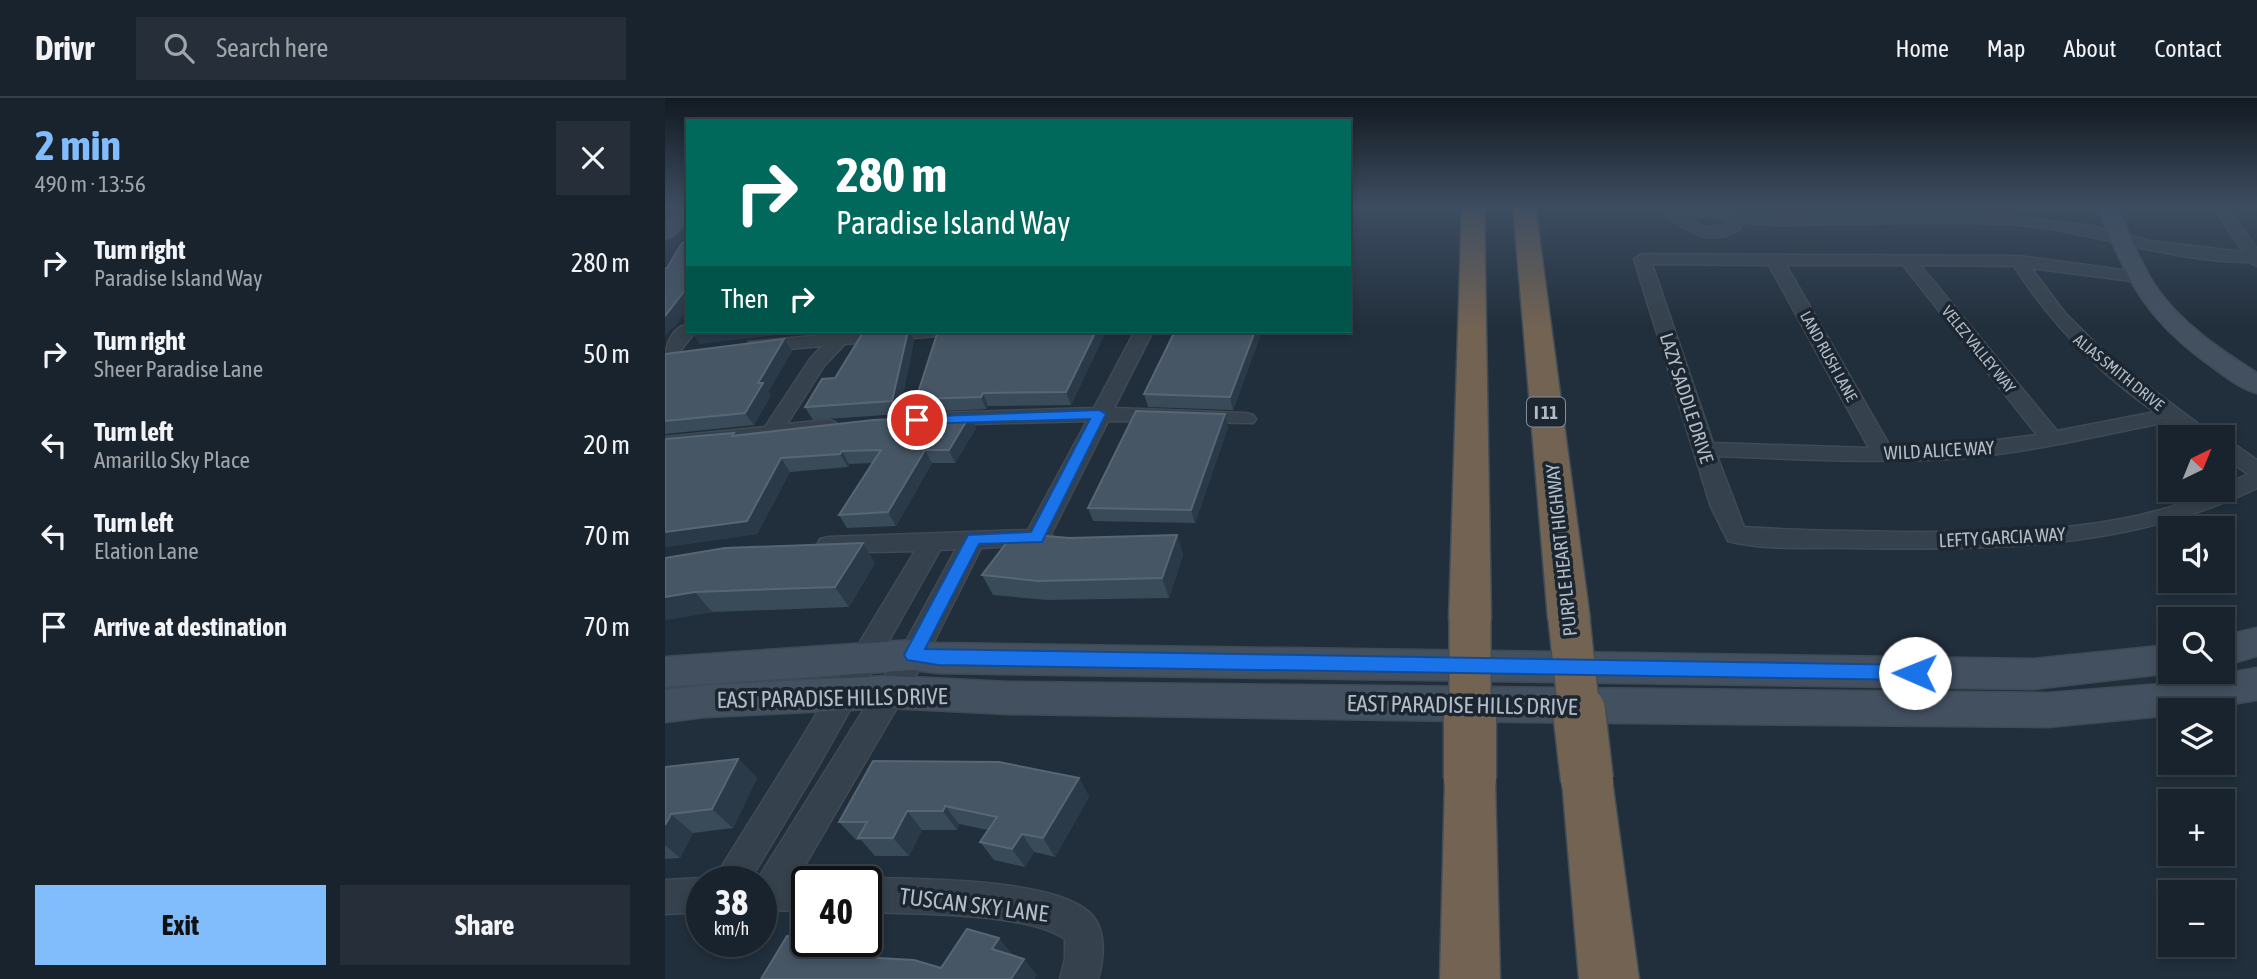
<!DOCTYPE html>
<meta charset="utf-8">
<style>
:root{--surface:#19232d;--page:#262f39;--text:#f1f3f6;--muted:#9fa4aa;--line:#374049;--accent:#81bcfc}
body{margin:0;font-family:"Asap Condensed",sans-serif;background:var(--page);color:var(--text);height:100vh;display:flex;flex-direction:column;font-size:26px;white-space:nowrap}
*{box-sizing:border-box;margin:0}
p{font-size:23px;color:var(--muted)}
.icon{flex:none;width:38px;height:38px;fill:none;stroke:currentColor;stroke-width:2;stroke-linecap:round;stroke-linejoin:round}
.map{position:relative;flex:1;overflow:hidden}
.details{display:flex;flex-direction:column;background:var(--surface);width:665px}
.details>*{flex:none}
.hud{position:absolute;left:21px;top:21px;width:665px;height:214px;border-radius:0px;box-shadow:0 4px 10px #0003,0 0 0 2px var(--line);background:#00695c;color:#fff;overflow:hidden}
.needle{width:46px;rotate:43deg}
.buttons{position:absolute;left:1493px;top:327px;display:grid;gap:14px}
.buttons a{display:grid;place-items:center;width:77px;height:77px;border-radius:0px;background:var(--surface);box-shadow:0 4px 10px #0003,0 0 0 2px var(--line);font-size:35px}
.speed{position:absolute;left:21px;top:768px;display:flex;gap:14px;font-size:35px;font-weight:700;text-align:center}
.speed>*{display:grid;place-content:center;width:91px;height:91px;border-radius:50%;background:var(--surface);box-shadow:0 4px 10px #0003,0 0 0 2px var(--line);line-height:1}
.speed small{font-size:18px;font-weight:400}
.speed .limit{border:4px solid #111;border-radius:10px;background:#fff;color:#111}
.pin{position:absolute;display:grid;place-items:center;width:60px;height:60px;color:#fff;margin:-30px;border:4px solid #fff;border-radius:50%;box-shadow:0 2px 7px #0007}
.me{position:absolute;width:77px;margin:-38px;rotate:271deg;stroke-linejoin:round;filter:drop-shadow(0 0 5px #0008)}
.turn{display:flex;align-items:center;gap:24px;height:147px;padding:0 35px;font-size:32px}
.turn .icon{width:91px;height:91px;stroke-width:2.5}
.turn b{display:block;font-size:49px;line-height:60px}
.then{display:flex;align-items:center;height:66px;padding:0 35px;background:#0003;gap:14px;font-size:26px}
.round{display:grid;place-items:center;flex:none;width:74px;height:74px;border-radius:0px;background:var(--page)}
.summary{display:flex;align-items:center;justify-content:space-between;height:119px;padding:0 35px}
h1{font-size:42px;font-weight:700;line-height:52px;color:var(--accent)}
.primary-button{display:flex;gap:14px;margin-top:auto;padding:14px 35px}
.primary-button a{flex:1;height:80px;border-radius:0px;background:var(--accent);color:#111;font-size:28px;font-weight:700;line-height:80px;text-align:center}
.primary-button a+a{background:var(--page);color:var(--text)}
ul{padding:0;list-style:none}
li{display:flex;align-items:center;gap:21px;height:91px;padding:0 35px}
li div{flex:1}
li b{display:block;font-size:26px}
li em{font-style:normal}
header{display:flex;align-items:center;gap:42px;box-sizing:border-box;height:98px;padding:0 35px;background:var(--surface);border-bottom:2px solid var(--line)}
header strong{font-size:33px}
nav{display:flex;gap:38px;margin-inline-start:auto;font-size:24px}
.search{width:490px;height:63px;background:var(--page);display:flex;align-items:center;gap:18px;box-sizing:border-box;padding:0 24px;border-radius:0px;color:var(--muted);font-size:26px}
main{display:flex;flex:1;min-height:0}
.map>svg:first-child{display:block}
</style>
<header>
<strong>Drivr</strong>
<div class="search"><svg class="icon" aria-label="search" viewBox="0 0 24 24"><circle cx="10" cy="10" r="6"/><path d="M15 15l6 6"/></svg>Search here</div>
<nav><a>Home</a><a>Map</a><a>About</a><a>Contact</a></nav>
</header>
<main>
<section class="details">
<div class="summary"><div><h1>2 min</h1><p>490 m · 13:56</p></div><a class="round"><svg class="icon" aria-label="close" viewBox="0 0 24 24"><path d="M6 6l12 12M18 6L6 18"/></svg></a></div>
<ul>
<li><svg class="icon" aria-label="right" viewBox="0 0 24 24"><path d="M7 20v-9h11M14 6l5 5-5 5"/></svg><div><b>Turn right</b><p>Paradise Island Way</p></div><em>280 m</em></li>
<li><svg class="icon" aria-label="right" viewBox="0 0 24 24"><path d="M7 20v-9h11M14 6l5 5-5 5"/></svg><div><b>Turn right</b><p>Sheer Paradise Lane</p></div><em>50 m</em></li>
<li><svg class="icon" aria-label="left" viewBox="0 0 24 24"><path d="M17 20v-9H6M10 6l-5 5 5 5"/></svg><div><b>Turn left</b><p>Amarillo Sky Place</p></div><em>20 m</em></li>
<li><svg class="icon" aria-label="left" viewBox="0 0 24 24"><path d="M17 20v-9H6M10 6l-5 5 5 5"/></svg><div><b>Turn left</b><p>Elation Lane</p></div><em>70 m</em></li>
<li><svg class="icon" aria-label="arrive" viewBox="0 0 24 24"><path d="M6 21V4h12l-3 4 3 4H6"/></svg><div><b>Arrive at destination</b></div><em>70 m</em></li>
</ul>
<div class="primary-button"><a>Exit</a><a>Share</a></div>
</section>
<div class="map">
<svg width="1592" height="881" viewBox="0 0 1592 881">
<rect width="100%" height="100%" fill="#212f3c"/>
<g fill="none" stroke-linecap="round" stroke-linejoin="round">
<g stroke="#3f4a55" stroke-width="3">
<g id="street">
<path d="M985,107H1002L1016,114L1023,111L1046,109L1106,119L1342,118L1427,128L1485,143L1578,154L1547,107H1561L1592,151V168L1584,164C1502,164 1424,131 1342,126C1266,122 1183,127 1106,127L1078,124L1075,131C1049,147 1030,138 1008,122C1000,117 991,114 985,107ZM1045,117L1058,121L1062,126L1042,130L1025,122L1027,119Z"/>
<path d="M977,156L1354,158L1480,175L1482,179L1480,183L1474,184L1366,170L1400,215L1444,259L1552,340H1527L1503,324C1435,337 1367,354 1298,360C1216,366 1134,361 1052,358L1079,429C1134,433 1190,433 1245,434C1345,434 1457,435 1550,392H1558V388L1583,376L1558,359V342L1566,344L1592,362V390C1464,452 1325,452 1185,450C1147,449 1101,453 1063,443L1046,409L969,161ZM987,166L1104,167L1204,350L1048,345ZM1121,167H1238L1372,337L1301,346L1226,350ZM1255,167L1349,168C1387,227 1432,274 1490,314L1392,333Z"/>
<path d="M23,226V233H31L7,263L0,265C0,249 5,230 23,226Z"/>
<path d="M172,233H280L271,238L180,246L159,268L122,326L163,322L170,324L174,328L170,332L0,353V339L100,329L145,261L157,248L91,254L82,248L84,244L169,236Z"/>
<path d="M470,233H488L449,310L581,315L588,317L591,321L588,325L443,323L386,436L388,440L385,446L316,450L258,565L133,779L154,784H142V813L96,812V784H37V814L0,816V782L37,780L47,784L132,648L250,453L164,455L155,453L152,447L155,441L164,439L363,432L422,323L272,327L265,325L262,321L265,317L272,315L429,310ZM291,451L238,549L94,779L85,782L154,667L275,452Z"/>
<path d="M201,780C253,781 386,780 424,814C442,830 439,861 433,881H395L400,861V841C361,814 250,816 201,814V784H191Z"/>
</g>
</g>
<g stroke="#3f4a55" stroke-width="3">
<g id="secondary">
<path d="M23,107V124L7,139L0,141V123L16,108Z"/>
<path d="M1431,107H1451C1463,133 1473,161 1489,186C1514,224 1554,251 1592,275V295C1575,291 1560,278 1546,268C1477,219 1463,181 1431,107Z"/>
<path d="M1592,530V558L1558,568V538Z"/>
<path d="M248,542L273,545L1368,561L1505,547V574H1514L1368,591L273,575L248,572L0,589V559Z"/>
<path d="M1592,570V602L1530,612H1505V617L1497,618L1383,629L860,624L343,616L225,610L40,619L0,624V592L40,587L225,578L343,584L1383,595L1497,586Z"/>
</g>
</g>
<g stroke="#414c57" stroke-width="3">
<g id="highway">
<path d="M797,107H819L826,521L820,532L805,537L790,532L784,521Z"/>
<path d="M848,107H870L925,521L919,532L904,537L889,532L883,521Z"/>
<path d="M805,659L823,665L830,681L835,881H775L780,681L787,665Z"/>
<path d="M922,660L940,666L947,682L974,881H914L897,682L904,666Z"/>
</g>
</g>
<use href="#street" fill="#35414c" fill-rule="evenodd"/>
<use href="#secondary" fill="#435060" fill-rule="evenodd"/>
<use href="#highway" fill="#736352" fill-rule="evenodd"/>
<g stroke="#414c57" stroke-width="44" stroke-linecap="butt">
<g id="highway-bridge-far1">
<path d="M805,521V614"/>
<path d="M904,521L914,614"/>
</g>
</g>
<g stroke="#414c57" stroke-width="55" stroke-linecap="butt">
<g id="highway-bridge">
<path d="M805,613V681"/>
<path d="M914,613L922,682"/>
</g>
</g>
<use href="#highway-bridge-far1" stroke="#736352" stroke-width="41"/>
<use href="#highway-bridge" stroke="#736352" stroke-width="52"/>
</g>
<g fill="#394a59">
<path d="M441,233L406,307L323,308L321,311L258,314L251,301Z"/>
<path d="M510,233H597L568,312L483,309L479,296Z"/>
<path d="M249,243L234,316L148,322L140,309L170,280Z"/>
<path d="M127,253L103,294L106,297L89,327L0,336V256Z"/>
<path d="M563,329L530,425L428,423L423,410Z"/>
<path d="M311,330L290,365H267L231,428L182,430L174,417L207,365L184,366L183,369L125,374L92,436L0,449V341L69,335L70,337Z"/>
<path d="M512,437L518,457L504,500L382,502L328,497L317,477L404,440Z"/>
<path d="M0,460L210,465L184,509L47,514L0,522Z"/>
<path d="M73,661L92,680L68,730L28,735L15,760L0,761V669Z"/>
<path d="M414,680L424,699L390,759L369,754L360,769L329,762L315,744L323,732L294,726L292,732H257L244,758H210L196,742H191L174,724Z"/>
</g>
<g fill="#2a3a49">
<path d="M23,188V211L9,230L6,231L0,238V218Z"/>
<path d="M38,233H139L138,234L35,246L26,234Z"/>
<path d="M243,233H244L249,243L234,316L227,303Z"/>
<path d="M431,233H441L406,307L401,294Z"/>
<path d="M590,233H597L568,312L565,299Z"/>
<path d="M119,241L127,253L103,294L106,297L89,327L80,315L93,285Z"/>
<path d="M318,295L323,308L321,311L316,299Z"/>
<path d="M560,316L563,329L530,425L526,412Z"/>
<path d="M305,317L311,330L290,365L284,352Z"/>
<path d="M260,352L267,365L231,428L223,414Z"/>
<path d="M177,353L184,366L183,369L175,356Z"/>
<path d="M116,360L125,374L92,436L0,449V434Z"/>
<path d="M512,437L518,457L504,500L497,480Z"/>
<path d="M198,445L210,465L184,509L170,489Z"/>
<path d="M30,494L47,514L0,522V499Z"/>
<path d="M73,661L92,680L68,730L47,711Z"/>
<path d="M414,680L424,699L390,759L378,740Z"/>
<path d="M280,708L294,726L292,732L278,713Z"/>
<path d="M242,713L257,732L244,758L228,740Z"/>
<path d="M6,716L28,735L15,760L0,747V727Z"/>
<path d="M357,736L369,754L360,769L347,751Z"/>
<path d="M201,828L215,841L197,874L178,858L186,844H201Z"/>
<path d="M334,840L348,857L327,851Z"/>
<path d="M359,861L372,877L370,881H346Z"/>
</g>
<g fill="#465665" stroke="#576675" stroke-width="2">
<path d="M23,144V188L0,218V170H2L17,145Z"/>
<path d="M199,233H243L227,303L140,309L157,281L170,280Z"/>
<path d="M273,233H431L401,294L318,295L316,299L251,301Z"/>
<path d="M510,233H590L565,299L479,296Z"/>
<path d="M119,241L93,285H98L80,315L0,323V256Z"/>
<path d="M471,313L560,316L526,412L423,410Z"/>
<path d="M305,317L284,352H260L223,414L174,417L216,352L177,353L175,356L116,360L82,423L0,434V341L69,335L67,338L208,322Z"/>
<path d="M349,435L404,440L512,437L497,480L373,483L317,477Z"/>
<path d="M198,445L170,489L30,494L0,499V460L60,450Z"/>
<path d="M73,661L47,711L6,716L0,727V669Z"/>
<path d="M208,663L334,664L414,680L378,740L357,736L347,751L315,744L332,719L280,708L278,713H242L228,740H193L202,724H174Z"/>
<path d="M302,831L334,840L327,851L359,861L346,881H96L122,838L142,839V844H186L178,858L249,862L276,870Z"/>
</g>
<linearGradient id="sky" x2="0" y2="1"><stop stop-color="#121a21"/><stop offset="0.47" stop-color="#3d4d61"/><stop offset="1" stop-color="#3d4d61" stop-opacity="0"/></linearGradient>
<rect width="1592" height="230" fill="url(#sky)"/>
<path fill="#1a73e8" stroke="#114b97" stroke-width="2" d="M434,312L441,316L377,444L314,446L260,551L1250,567L1257,569L1259,575L1257,580L1250,582L273,567L242,562L239,557L303,437L366,434L425,321L252,326L246,322L248,319Z"/>
<g text-anchor="middle" dominant-baseline="central" stroke-width="7" stroke-linejoin="round" paint-order="stroke">
<g font-size="16" fill="#b1bcc8" stroke="#1b2631">
<text transform="translate(1314 251) rotate(51)">VELEZ VALLEY WAY</text>
<text transform="translate(1164 258) rotate(61)">LAND RUSH LANE</text>
<text transform="translate(1454 274) rotate(39)">ALIAS SMITH DRIVE</text>
</g>
<rect fill="#1b2631" stroke="#848f9b" stroke-width="2" x="862" y="299.5" width="38" height="29" rx="5"/>
<g font-size="18" font-weight="bold" fill="#b1bcc8">
<text x="881" y="314">I 11</text>
</g>
<g font-size="19" fill="#b1bcc8" stroke="#1b2631">
<text transform="translate(1022 300) rotate(72)">LAZY SADDLE DRIVE</text>
<text transform="translate(1274 352) rotate(-3)">WILD ALICE WAY</text>
<text transform="translate(1337 439) rotate(-3)">LEFTY GARCIA WAY</text>
<text transform="translate(896 452) rotate(-96)">PURPLE HEART HIGHWAY</text>
</g>
<g font-size="23" fill="#b1bcc8" stroke="#1b2631">
<text transform="translate(167 600) rotate(-1)">EAST PARADISE HILLS DRIVE</text>
<text transform="translate(797 607) rotate(1)">EAST PARADISE HILLS DRIVE</text>
<text transform="translate(309 807) rotate(7)">TUSCAN SKY LANE</text>
</g>
</g>
</svg>
<div class="buttons">
<a><svg class="needle" viewBox="-14 -14 28 28"><path d="M0-13l5 13h-10z" fill="#e53935"/><path d="M0 13l5-13h-10z" fill="#9fa4aa"/></svg></a>
<a><svg class="icon" aria-label="sound" viewBox="0 0 24 24"><path d="M4 9h4l5-4v14l-5-4H4zM17 9q2 3 0 6"/></svg></a>
<a><svg class="icon" aria-label="search" viewBox="0 0 24 24"><circle cx="10" cy="10" r="6"/><path d="M15 15l6 6"/></svg></a>
<a><svg class="icon" aria-label="layers" viewBox="0 0 24 24"><path d="M12 4l9 5-9 5-9-5zM3 14l9 5 9-5"/></svg></a>
<a>+</a>
<a>−</a>
</div>
<div class="speed"><div>38<small>km/h</small></div><div class="limit">40</div></div>
<div class="pin" style="left:252px;top:322px;background:#d93025"><svg class="icon" aria-label="arrive" viewBox="0 0 24 24"><path d="M6 21V4h12l-3 4 3 4H6"/></svg></div>
<svg class="me" style="left:1250px;top:575px" viewBox="-20 -20 40 40"><circle r="19" fill="#fff"/><path d="M0-13L10 11 0 6-10 11z" fill="#1a73e8"/></svg>
<div class="hud">
<div class="turn"><svg class="icon" aria-label="right" viewBox="0 0 24 24"><path d="M7 20v-9h11M14 6l5 5-5 5"/></svg><div><b>280 m</b>Paradise Island Way</div></div>
<div class="then">Then<svg class="icon" aria-label="right" viewBox="0 0 24 24"><path d="M7 20v-9h11M14 6l5 5-5 5"/></svg></div>
</div>
</div>
</main>
